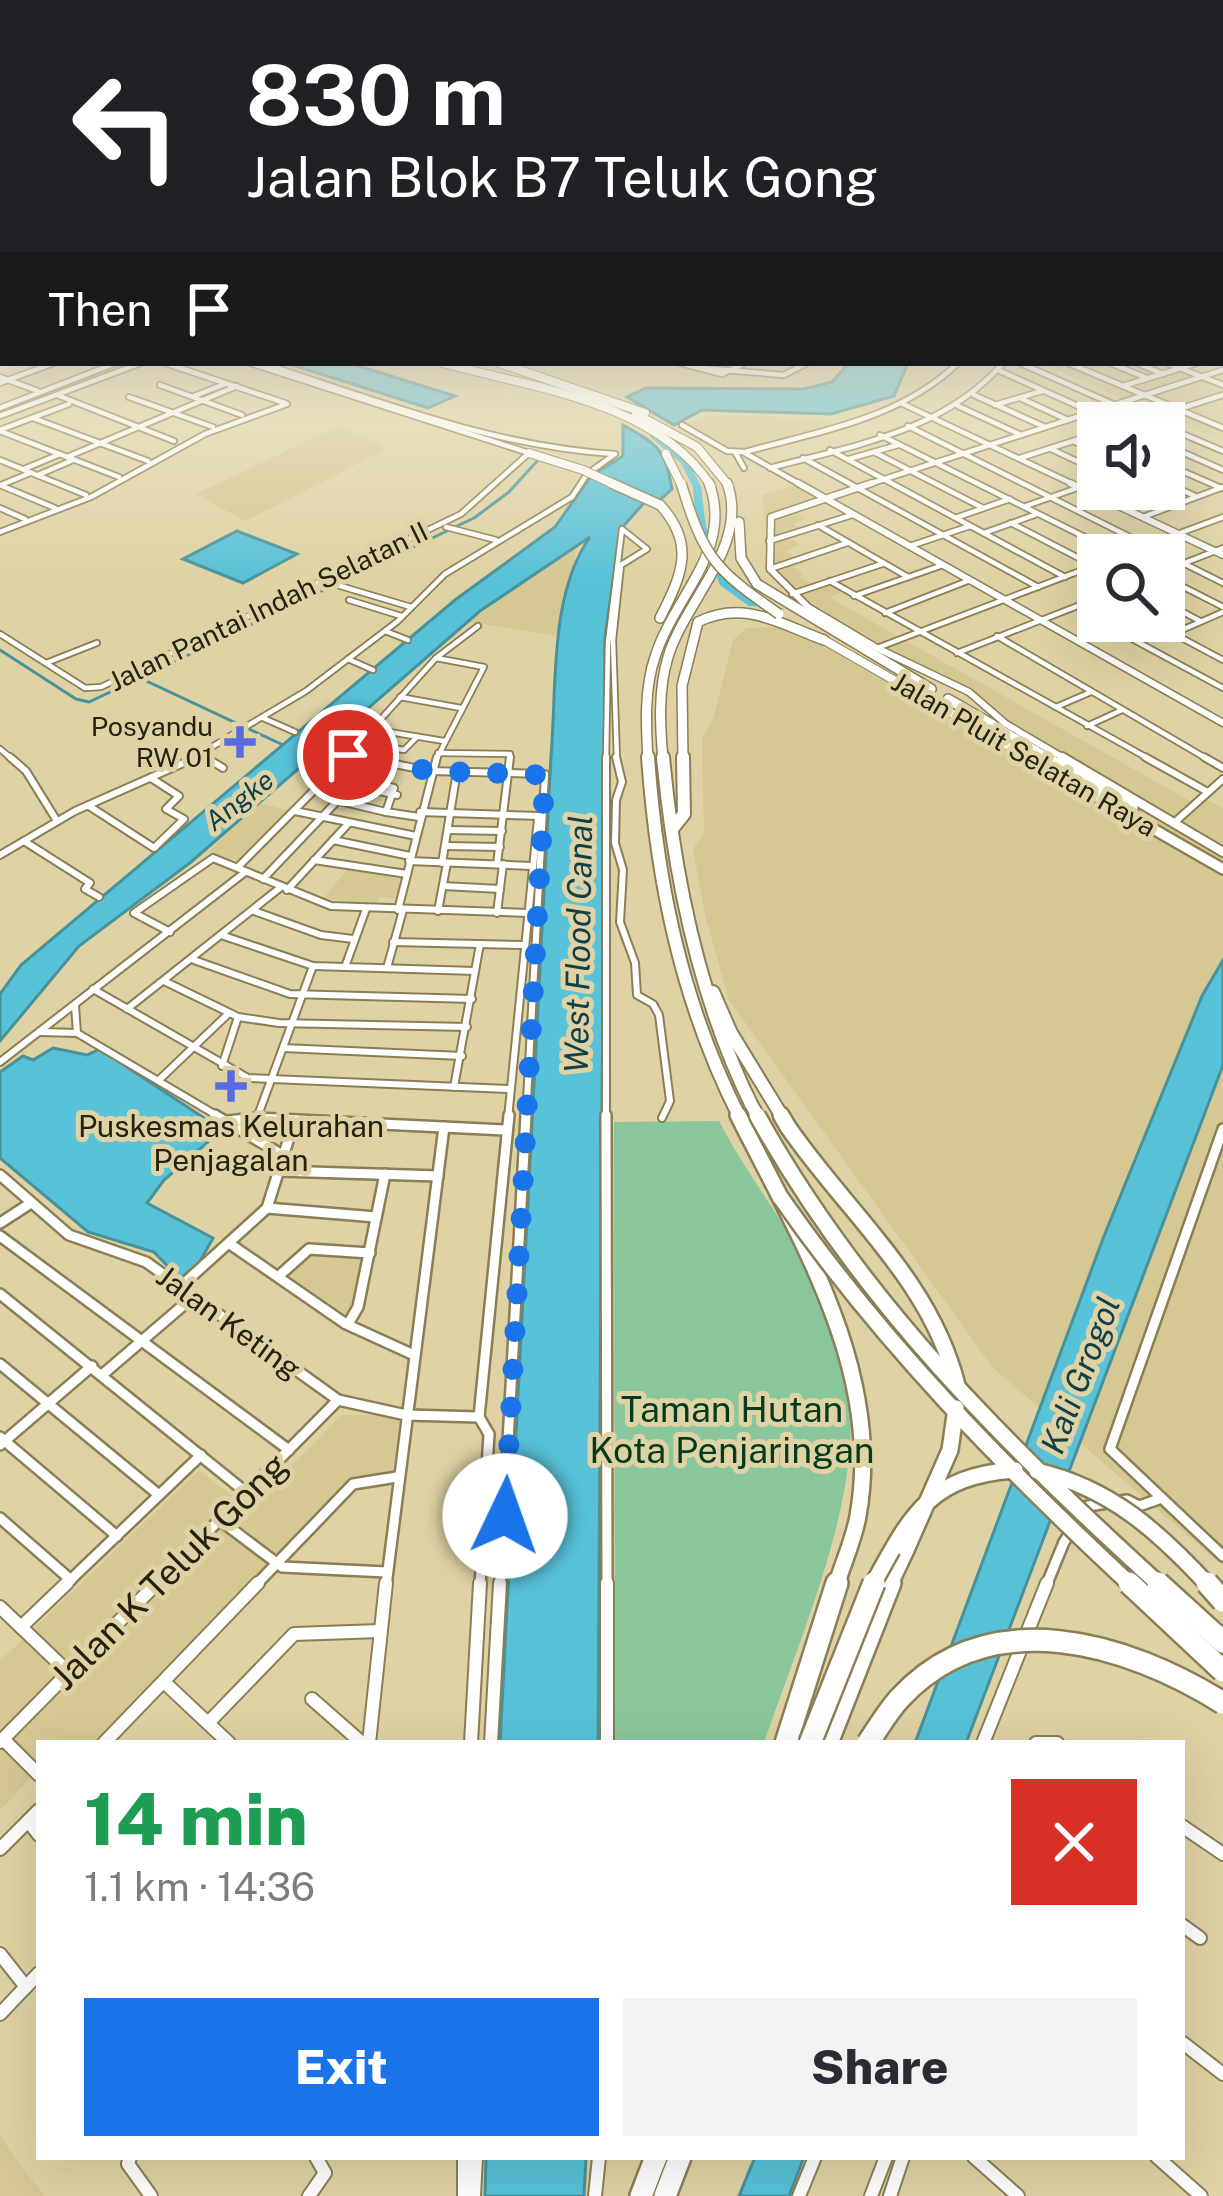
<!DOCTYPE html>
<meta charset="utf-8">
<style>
:root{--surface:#fff;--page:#f2f2f3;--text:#2b2b33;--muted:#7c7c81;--accent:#1a73e8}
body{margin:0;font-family:"Public Sans",sans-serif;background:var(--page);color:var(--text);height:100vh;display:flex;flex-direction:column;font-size:45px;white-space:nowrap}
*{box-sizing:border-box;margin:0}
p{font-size:39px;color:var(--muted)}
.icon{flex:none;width:66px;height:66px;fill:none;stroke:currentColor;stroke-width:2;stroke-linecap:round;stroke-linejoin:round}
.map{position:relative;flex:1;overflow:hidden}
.sheet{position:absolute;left:36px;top:1740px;width:1149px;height:420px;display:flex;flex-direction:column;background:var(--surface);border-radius:0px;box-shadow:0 12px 48px #0002}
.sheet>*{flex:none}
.hud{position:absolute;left:0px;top:0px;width:1224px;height:366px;box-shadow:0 12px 48px #0002;background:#202124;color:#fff;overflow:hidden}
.controls{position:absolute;left:1077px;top:402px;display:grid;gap:24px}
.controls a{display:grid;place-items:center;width:108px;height:108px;border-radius:0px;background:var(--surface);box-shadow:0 12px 48px #0002;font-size:60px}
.pin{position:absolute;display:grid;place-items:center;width:102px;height:102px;color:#fff;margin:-51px;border:6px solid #fff;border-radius:50%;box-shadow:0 3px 12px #0007}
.me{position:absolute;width:132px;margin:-66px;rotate:3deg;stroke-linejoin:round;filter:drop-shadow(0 0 9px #0008)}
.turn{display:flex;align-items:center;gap:42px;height:252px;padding:0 48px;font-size:54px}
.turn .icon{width:156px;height:156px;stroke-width:2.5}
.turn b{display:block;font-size:84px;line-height:102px}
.then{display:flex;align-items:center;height:114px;padding:0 48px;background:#0003;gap:24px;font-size:45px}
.round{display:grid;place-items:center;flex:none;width:126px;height:126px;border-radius:0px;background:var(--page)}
.headline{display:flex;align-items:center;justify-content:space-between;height:204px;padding:0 48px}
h1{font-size:72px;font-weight:800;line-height:90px;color:#1e9e55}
.action{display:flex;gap:24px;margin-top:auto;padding:24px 48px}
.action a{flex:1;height:138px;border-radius:0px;background:var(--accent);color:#fff;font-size:48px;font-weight:800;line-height:138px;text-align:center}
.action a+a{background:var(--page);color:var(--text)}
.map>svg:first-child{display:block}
</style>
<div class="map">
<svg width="1223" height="2196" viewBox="0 0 1223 2196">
<rect width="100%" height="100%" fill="#dfd2a4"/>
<g fill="#d6c893">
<path d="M1040,363H1112L1151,379L1181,369L1223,386V441Z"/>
<path d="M713,415L818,418L832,424L739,451L683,424Z"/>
<path d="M338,426L389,448L245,521L196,494Z"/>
<path d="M798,484L825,500L795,511L807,518L793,524L807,532L790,538L800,545L787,551L805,563L794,567L804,574L800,577L820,589L835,584L845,590L830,598L1197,805L1204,799L1223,808V1566L993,1368L729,1000L705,915L693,849L704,833L702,738L713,719L733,640L747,628L774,627L800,633L1006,742L1000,725L957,682L880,648L804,602L771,566L762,495Z"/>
<path d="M577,549L560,636L469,622L560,556Z"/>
<path d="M259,803L294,812L245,862L208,852Z"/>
<path d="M348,868L411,877L400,899L380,897L375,905L324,898Z"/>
<path d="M312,1252L369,1255L352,1318L286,1274Z"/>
<path d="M342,1415H400L392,1476L351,1479L97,1743H39V1769L0,1810V1661L199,1470L249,1509Z"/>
<path d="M0,2134L13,2156L45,2196H0Z"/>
</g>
<path fill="#8ac69c" d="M719,1121C748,1178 791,1227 816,1286C833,1324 847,1368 850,1409C858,1508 796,1648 764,1743H615L614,1122Z"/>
<g fill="#57c2d8" stroke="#48929c" stroke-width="3">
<path d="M286,363H349L455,396L428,408Z"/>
<path d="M849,363H908L894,396L831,414L702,410L674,425L627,397L646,388L803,389L832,382Z"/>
<path d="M623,425C658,445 665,449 672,489L659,501L650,496L620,530L605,638L598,1743H500L551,756C557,687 549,595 590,537L480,611L191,862L79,946L0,1041V994L21,965L455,600L555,527L591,476L623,456Z"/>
<path d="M237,531L297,554L243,583L183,559Z"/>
<path d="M1223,960V1065L966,1743H915L1104,1236L1202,996Z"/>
<path d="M53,1048L87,1055L100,1049L222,1130L164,1180L147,1203L213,1238L199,1263L180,1279L154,1252L88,1232L0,1158V1072L23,1056L33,1060Z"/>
<path d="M486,2157H586L584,2196H485Z"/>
<path d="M755,2157H804L789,2196H739Z"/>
</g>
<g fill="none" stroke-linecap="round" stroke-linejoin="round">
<g stroke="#48929c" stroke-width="3">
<path d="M0,650L76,699L89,702L140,678L281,744"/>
<path d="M140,678L474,518L509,492L538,460"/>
</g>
<path fill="#57c2d8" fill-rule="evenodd" d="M650,433H656L689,462L701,487L706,527L729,583L757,602V606H749L720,585L696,527L693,487L681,463L650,437Z"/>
<g stroke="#8b7e54" stroke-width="8">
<g id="minor-far3">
<path d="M165,363L285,403"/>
<path d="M680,363L722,374L745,363"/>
<path d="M1020,363L1115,405"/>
<path d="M1110,363L1147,378"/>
<path d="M1137,363L1163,374"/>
<path d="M1167,363L1223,385"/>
<path d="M700,368L784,375L807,363"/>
<path d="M998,370L1091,412"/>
<path d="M0,377L38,391"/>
<path d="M0,383L54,363"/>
<path d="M160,385L242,415"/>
<path d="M1123,386L1197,363"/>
<path d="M57,395L174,441"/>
<path d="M974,395L1045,427"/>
<path d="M1145,395L1223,370"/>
<path d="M194,396L225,384"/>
<path d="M129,397L213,427"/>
<path d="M1020,398L1068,420"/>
<path d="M995,405L1042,391"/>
<path d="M958,406L1021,435"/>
<path d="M0,408L116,363"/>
<path d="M1179,409L1223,395"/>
<path d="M0,416L141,363"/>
<path d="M33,418L148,461"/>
<path d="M1130,423L1176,408"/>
<path d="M682,425L727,451L743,452"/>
<path d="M908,426L1148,546"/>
<path d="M1164,426L1223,451"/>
<path d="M0,430L69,404"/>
<path d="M0,431L119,477"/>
<path d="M880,435L1121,555"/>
<path d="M1075,442L1098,452"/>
<path d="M1164,444L1223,470"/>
<path d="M1051,449L1098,471"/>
<path d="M830,450L1065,577"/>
<path d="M735,452L744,468"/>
<path d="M874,452L983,508"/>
<path d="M67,457L237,386"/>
<path d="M803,458L1038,587"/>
<path d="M1020,458L1098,433"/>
<path d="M849,459L898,445"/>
<path d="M0,460L86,495"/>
<path d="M1173,467L1221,488"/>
<path d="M770,468C852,446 945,431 1003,363"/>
<path d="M24,469L60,454"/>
<path d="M38,475L73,460"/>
<path d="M1164,482L1195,496"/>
<path d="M0,485L55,508"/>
<path d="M1,485L30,473"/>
<path d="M1136,489L1172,506"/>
<path d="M1026,506L1080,487"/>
<path d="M0,508L25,519"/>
<path d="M958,517L1010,499"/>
<path d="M1143,517L1223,487"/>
<path d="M1011,523L1094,566"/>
<path d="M818,525L908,577"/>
<path d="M446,527L496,540"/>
<path d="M0,532L91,497L205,434L287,404"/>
<path d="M984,533L1037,514"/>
<path d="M769,541L852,515"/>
<path d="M910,546L970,526"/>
<path d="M1121,555L1223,517"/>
<path d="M1185,564L1223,583"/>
<path d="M770,569L847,543"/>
<path d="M1164,571L1223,548"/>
<path d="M1164,577L1223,607"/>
<path d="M830,581L1151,760"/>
<path d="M337,585L411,607"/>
<path d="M792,594L882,564"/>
<path d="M854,596L943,565"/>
<path d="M349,600L401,616"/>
<path d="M1164,602L1200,621"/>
<path d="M885,613L970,580"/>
<path d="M1099,621L1223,688"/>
<path d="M1150,621L1223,660"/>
<path d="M385,631L408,640"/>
<path d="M1175,633L1223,612"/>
<path d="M0,634L85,688L101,687L461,514L529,453"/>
<path d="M997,636L1209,760"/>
<path d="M877,648L1098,564"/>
<path d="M957,653L1098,598"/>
<path d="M348,659L373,670"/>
<path d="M46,663L97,643"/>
<path d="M400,697L461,708"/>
<path d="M1056,707L1091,692"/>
<path d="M263,718L295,732"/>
<path d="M1087,726L1122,710"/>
<path d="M371,729L444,741"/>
<path d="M236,735L254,742"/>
<path d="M361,742L404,750L417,737"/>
<path d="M0,749L13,760"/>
<path d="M438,753L510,754L509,760"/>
<path d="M202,755L210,760"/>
<path d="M348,755L374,760"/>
<path d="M190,760L306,691L398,621L445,574L572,497L587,474L615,454C494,447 376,400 261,363"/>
<path d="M344,760L436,658L478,626"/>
<path d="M377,760L389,747"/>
<path d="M436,760L484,667L436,658"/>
<path d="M606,760L608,643L622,529L647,549L621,565L613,640L617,760"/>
</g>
</g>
<g stroke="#8b7e54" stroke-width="10">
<g id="minor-far2">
<path d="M10,757L26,771L57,821"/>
<path d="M205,757L223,768"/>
<path d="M359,757L430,771L545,774L526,1118"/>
<path d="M606,757V1118"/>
<path d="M616,757L622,782L616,800L615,843L623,870L620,922L635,963L637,995L653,1004L659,1015L670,1101L662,1118"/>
<path d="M1145,757L1206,791"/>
<path d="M1204,757L1223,768"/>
<path d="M340,782L397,795"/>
<path d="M340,801L386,812L394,788L360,779"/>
<path d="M89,806L154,848L184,819L166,809L179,796L151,778"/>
<path d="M295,811L416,836"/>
<path d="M386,812L419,817"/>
<path d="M420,812L538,816"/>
<path d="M1175,822L1223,779"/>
<path d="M448,830L502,831"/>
<path d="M333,840L410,856"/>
<path d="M24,841L90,883L85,889L99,897"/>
<path d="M446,846L500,847"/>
<path d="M0,855L75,811L197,757"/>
<path d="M314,860L407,874"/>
<path d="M409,861L532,866"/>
<path d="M442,863L457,771"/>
<path d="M497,864L510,757"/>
<path d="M238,867L347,757"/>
<path d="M263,879L379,757"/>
<path d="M443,886L500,889"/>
<path d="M287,890L348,824"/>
<path d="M398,910L437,757"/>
<path d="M254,911L321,935L353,939"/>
<path d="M438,911L447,863"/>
<path d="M497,913L503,864"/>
<path d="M170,932L134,913L213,858L331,906L528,913"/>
<path d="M221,935L313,966L475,971"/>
<path d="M393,942L523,945"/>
<path d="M191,959L290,994L472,999"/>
<path d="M345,967L366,909"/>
<path d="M387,968L403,910"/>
<path d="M164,981L238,1017L279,1023L467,1027"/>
<path d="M93,989L248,1078L508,1089"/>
<path d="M75,1006L77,1033"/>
<path d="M127,1009L281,887"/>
<path d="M41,1032L77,1033L221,1118"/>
<path d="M283,1048L462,1056"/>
<path d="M0,1062L244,873"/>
<path d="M222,1066L238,1017"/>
<path d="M160,1079L228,1014"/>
<path d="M454,1087L480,944"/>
<path d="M254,1118H263"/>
<path d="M257,1118L313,966"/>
<path d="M508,1118L538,818"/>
</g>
</g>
<g stroke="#8b7e54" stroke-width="14">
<g id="minor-far1">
<path d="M215,1115L284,1156"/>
<path d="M606,1115L607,1586"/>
<path d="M227,1121L257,1118L505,1130"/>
<path d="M1223,1129L1110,1449L1223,1556"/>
<path d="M279,1171L438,1176"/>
<path d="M0,1175L69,1235L146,1262L338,1400L406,1415L479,1417"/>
<path d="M267,1208L376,1217"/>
<path d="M0,1223L31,1203"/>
<path d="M0,1236L289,1450"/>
<path d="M230,1244L346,1324L414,1355"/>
<path d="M281,1274L309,1249L370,1253"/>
<path d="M180,1287L267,1208L294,1122"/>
<path d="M0,1294L248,1494"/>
<path d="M348,1324L358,1307L385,1174"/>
<path d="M0,1364L159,1495"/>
<path d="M102,1375L193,1297"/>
<path d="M0,1437L117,1536"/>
<path d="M0,1445L92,1366"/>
<path d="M0,1518L71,1580"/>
<path d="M221,1521L282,1567L386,1572"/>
<path d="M64,1586L201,1455"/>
<path d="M154,1586L338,1400"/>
<path d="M255,1586L353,1484L397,1477"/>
<path d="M386,1586L444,1127"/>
<path d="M480,1586L489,1434L479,1417L509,1115"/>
<path d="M500,1586L526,1115"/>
<path d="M1046,1586L1064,1542L1088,1506L1127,1500L1139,1506L1159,1499"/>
</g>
</g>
<g stroke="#8b7e54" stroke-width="16">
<g id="minor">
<path d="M607,1583V1743"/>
<path d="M0,1607L68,1672"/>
<path d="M21,1627L67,1583"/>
<path d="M164,1682L229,1743"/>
<path d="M312,1699L362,1743"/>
<path d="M208,1723L294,1634L380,1631"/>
<path d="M3,1739L39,1775"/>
<path d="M0,1742L157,1583"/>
<path d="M104,1743L258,1583"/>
<path d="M369,1743L386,1583"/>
<path d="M471,1743L480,1583"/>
<path d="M491,1743L500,1583"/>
<path d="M983,1743L1047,1583"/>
<path d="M1036,1743H1057"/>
<path d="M28,1821L39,1835"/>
<path d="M1182,1826L1223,1854"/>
<path d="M0,1849L39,1810"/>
<path d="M1182,1925L1200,1938"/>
<path d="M0,1954L26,1987"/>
<path d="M0,2014L39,1973"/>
<path d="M1183,2043L1223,2074"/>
<path d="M130,2157L128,2164L151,2196"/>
<path d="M464,2157V2196"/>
<path d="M974,2157L1018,2196"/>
<path d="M1157,2157L1201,2196"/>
<path d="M309,2196L325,2173L316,2157"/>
<path d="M474,2196L476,2157"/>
<path d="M595,2196L599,2157"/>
<path d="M799,2196L815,2157"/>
<path d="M871,2196L886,2157"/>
<path d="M890,2196L903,2157"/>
</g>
</g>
<g stroke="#8b7e54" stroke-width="8">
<g id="tertiary-far2">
<path d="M250,363L529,453"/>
<path d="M1068,363L1223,428"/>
<path d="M903,404L1077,486"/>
<path d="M743,452L803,486"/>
<path d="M745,452C820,431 900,419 958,363"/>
<path d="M863,486L1145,395"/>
</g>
</g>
<g stroke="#8b7e54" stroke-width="9">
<g id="tertiary-far1">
<path d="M798,483L1223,723"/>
<path d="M872,483L771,517L770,569L808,607L877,648L969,692L1006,724L1067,760"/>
<path d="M1070,483L1223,555"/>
</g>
</g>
<g stroke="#8b7e54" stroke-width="12">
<path id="tertiary" d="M1062,757L1223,852"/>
</g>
<g stroke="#8b7e54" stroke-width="10">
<g id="secondary-far1">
<path d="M824,640L1033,760"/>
<path d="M989,727L993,725L1052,760"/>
</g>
</g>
<g stroke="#8b7e54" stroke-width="14">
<g id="secondary">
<path d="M1028,757L1223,869"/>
<path d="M1047,757L1133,808"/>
</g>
</g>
<g stroke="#8b7e54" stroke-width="10">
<g id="motorway-far4">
<path d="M443,363C533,388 656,401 711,486"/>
<path d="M499,363L645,413"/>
<path d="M636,414L697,447L729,486"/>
<path d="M529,453L583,470"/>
</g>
</g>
<g stroke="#8b7e54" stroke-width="12">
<g id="motorway-far3">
<path d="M660,505C696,544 682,575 660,618"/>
<path d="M739,522L741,558L757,584L931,689"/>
<path d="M948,699L993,725"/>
<path d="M648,760C646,726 644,689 655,657C674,596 734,550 709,483"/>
<path d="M663,760C660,726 658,690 668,657C685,600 750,545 727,483"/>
<path d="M683,760L682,686L698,622C744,599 780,624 824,640"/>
</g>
</g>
<g stroke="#8b7e54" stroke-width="16">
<g id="motorway-far2">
<path d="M648,757C657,884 682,1004 740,1118"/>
<path d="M663,757C674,876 698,996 751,1104"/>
<path d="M672,829L684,814L683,757"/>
<path d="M713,992L731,1033L783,1118"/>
</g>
</g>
<g stroke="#8b7e54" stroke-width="20">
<g id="motorway-far1">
<path d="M738,1115C799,1237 884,1372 858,1516C854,1539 843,1563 836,1586"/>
<path d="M781,1115L788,1127"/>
<path d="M889,1586L906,1550"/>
</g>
</g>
<g stroke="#8b7e54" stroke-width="26">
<g id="motorway">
<path d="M786,1743L837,1583"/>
<path d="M827,1743L890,1583"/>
<path d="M641,2196L656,2157"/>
<path d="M665,2196L680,2157"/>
</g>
</g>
<use href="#minor-far3" stroke="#fff" stroke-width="4.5"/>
<use href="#minor-far2" stroke="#fff" stroke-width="6"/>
<use href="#minor-far1" stroke="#fff" stroke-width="9"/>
<use href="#minor" stroke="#fff" stroke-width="12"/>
<use href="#tertiary-far2" stroke="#fff" stroke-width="4.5"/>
<use href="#tertiary-far1" stroke="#fff" stroke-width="6"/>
<use href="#tertiary" stroke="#fff" stroke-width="8"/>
<use href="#secondary-far1" stroke="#fff" stroke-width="8"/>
<use href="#secondary" stroke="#fff" stroke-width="9"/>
<use href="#motorway-far4" stroke="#fff" stroke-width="8"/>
<use href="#motorway-far3" stroke="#fff" stroke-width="9"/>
<use href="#motorway-far2" stroke="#fff" stroke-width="12"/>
<use href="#motorway-far1" stroke="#fff" stroke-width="15"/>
<use href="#motorway" stroke="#fff" stroke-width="21"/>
<g stroke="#8b7e54" stroke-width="10" stroke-linecap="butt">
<g id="motorway-bridge-far4">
<path d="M666,454L682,486"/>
<path d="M583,470L618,486"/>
</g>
</g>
<g stroke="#8b7e54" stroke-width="12" stroke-linecap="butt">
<g id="motorway-bridge-far3">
<path d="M611,483L660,505"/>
<path d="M681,483C704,558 714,569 779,614"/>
</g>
</g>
<g stroke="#8b7e54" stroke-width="16" stroke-linecap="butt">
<path id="motorway-bridge-far2" d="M751,1104L759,1118"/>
</g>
<g stroke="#8b7e54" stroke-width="20" stroke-linecap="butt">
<g id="motorway-bridge-far1">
<path d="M757,1115C860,1301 1006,1445 1161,1586"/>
<path d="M788,1127C848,1214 930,1279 957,1385"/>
<path d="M781,1198C882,1343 1003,1466 1132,1586"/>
<path d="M1037,1471C1111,1488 1159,1532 1209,1586"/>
<path d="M906,1550L950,1450L956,1408"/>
<path d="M872,1586C910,1517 928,1476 1015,1470"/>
</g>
</g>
<g stroke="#8b7e54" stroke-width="26" stroke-linecap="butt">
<g id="motorway-bridge">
<path d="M1129,1583L1223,1671"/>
<path d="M1158,1583L1223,1642"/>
<path d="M1207,1583L1223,1601"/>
<path d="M810,1743L874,1583"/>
<path d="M868,1743C878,1728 888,1711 900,1698C990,1601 1127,1643 1223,1703"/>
</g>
</g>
<use href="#motorway-bridge-far4" stroke="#fff" stroke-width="8"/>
<use href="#motorway-bridge-far3" stroke="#fff" stroke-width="9"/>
<use href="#motorway-bridge-far2" stroke="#fff" stroke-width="12"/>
<use href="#motorway-bridge-far1" stroke="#fff" stroke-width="15"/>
<use href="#motorway-bridge" stroke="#fff" stroke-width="21"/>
</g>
<linearGradient id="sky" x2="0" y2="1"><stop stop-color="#6ebae2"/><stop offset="0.47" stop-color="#f1ebd6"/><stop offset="1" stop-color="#f1ebd6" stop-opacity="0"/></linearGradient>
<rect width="1223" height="582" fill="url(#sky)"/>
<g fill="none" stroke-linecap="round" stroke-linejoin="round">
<path stroke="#1a73e8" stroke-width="21" stroke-dasharray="0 37.8" d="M348,755L430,771L545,775L505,1516"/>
</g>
<g fill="#5a6ae1" stroke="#dfd2a4" stroke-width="4.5">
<path d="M234 724h12v12h12v12h-12v12h-12v-12h-12v-12h12z"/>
<path d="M225 1068h12v12h12v12h-12v12h-12v-12h-12v-12h12z"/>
</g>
<g text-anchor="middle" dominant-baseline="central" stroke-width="10" stroke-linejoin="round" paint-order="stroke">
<g font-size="27" fill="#262110" stroke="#dfd2a4">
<text transform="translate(268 606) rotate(-26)">Jalan Pantai Indah Selatan II</text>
<text transform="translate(1024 754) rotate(30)">Jalan Pluit Selatan Raya</text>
</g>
<g font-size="27" fill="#262110" stroke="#dfd2a4" text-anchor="end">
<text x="213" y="726">Posyandu<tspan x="213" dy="31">RW 01</tspan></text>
</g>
<g font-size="27" font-style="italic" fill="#10414a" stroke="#dfd2a4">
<text transform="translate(239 800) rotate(-38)">Angke</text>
</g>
<g font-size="30" fill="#262110" stroke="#dfd2a4">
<text x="231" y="1126">Puskesmas Kelurahan<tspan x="231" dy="34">Penjagalan</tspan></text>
</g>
<g font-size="30" fill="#262110" stroke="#dfd2a4">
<text transform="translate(229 1322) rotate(36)">Jalan Keting</text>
</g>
<g font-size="33" font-style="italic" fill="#10414a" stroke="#dfd2a4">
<text transform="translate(578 944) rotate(-89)">West Flood Canal</text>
<text transform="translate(1080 1375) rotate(-69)">Kali Grogol</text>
</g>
<g font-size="36" fill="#003c1d" stroke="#dfd2a4">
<text x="732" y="1409">Taman Hutan<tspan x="732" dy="41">Kota Penjaringan</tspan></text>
</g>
<g font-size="36" fill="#262110" stroke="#dfd2a4">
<text transform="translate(169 1571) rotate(-45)">Jalan K Teluk Gong</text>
</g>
</g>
</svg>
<div class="controls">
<a><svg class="icon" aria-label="sound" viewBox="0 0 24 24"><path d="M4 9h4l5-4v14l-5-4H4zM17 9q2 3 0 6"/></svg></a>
<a><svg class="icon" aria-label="search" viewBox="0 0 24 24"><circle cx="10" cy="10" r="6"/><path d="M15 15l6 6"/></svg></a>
</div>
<div class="pin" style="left:348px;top:755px;background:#d93025"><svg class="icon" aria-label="arrive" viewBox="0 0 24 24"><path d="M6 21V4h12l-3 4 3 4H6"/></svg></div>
<svg class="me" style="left:505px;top:1516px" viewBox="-20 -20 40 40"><circle r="19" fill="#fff"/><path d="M0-13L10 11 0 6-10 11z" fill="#1a73e8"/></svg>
<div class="hud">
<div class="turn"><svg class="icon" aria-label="left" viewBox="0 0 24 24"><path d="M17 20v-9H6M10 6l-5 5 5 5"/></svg><div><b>830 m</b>Jalan Blok B7 Teluk Gong</div></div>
<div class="then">Then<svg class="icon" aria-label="arrive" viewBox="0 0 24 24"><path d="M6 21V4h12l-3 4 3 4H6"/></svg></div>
</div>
<section class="sheet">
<div class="headline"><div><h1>14 min</h1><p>1.1 km · 14:36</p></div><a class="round" style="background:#d93025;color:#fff"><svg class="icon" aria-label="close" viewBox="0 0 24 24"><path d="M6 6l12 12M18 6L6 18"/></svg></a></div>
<div class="action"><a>Exit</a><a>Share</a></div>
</section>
</div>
